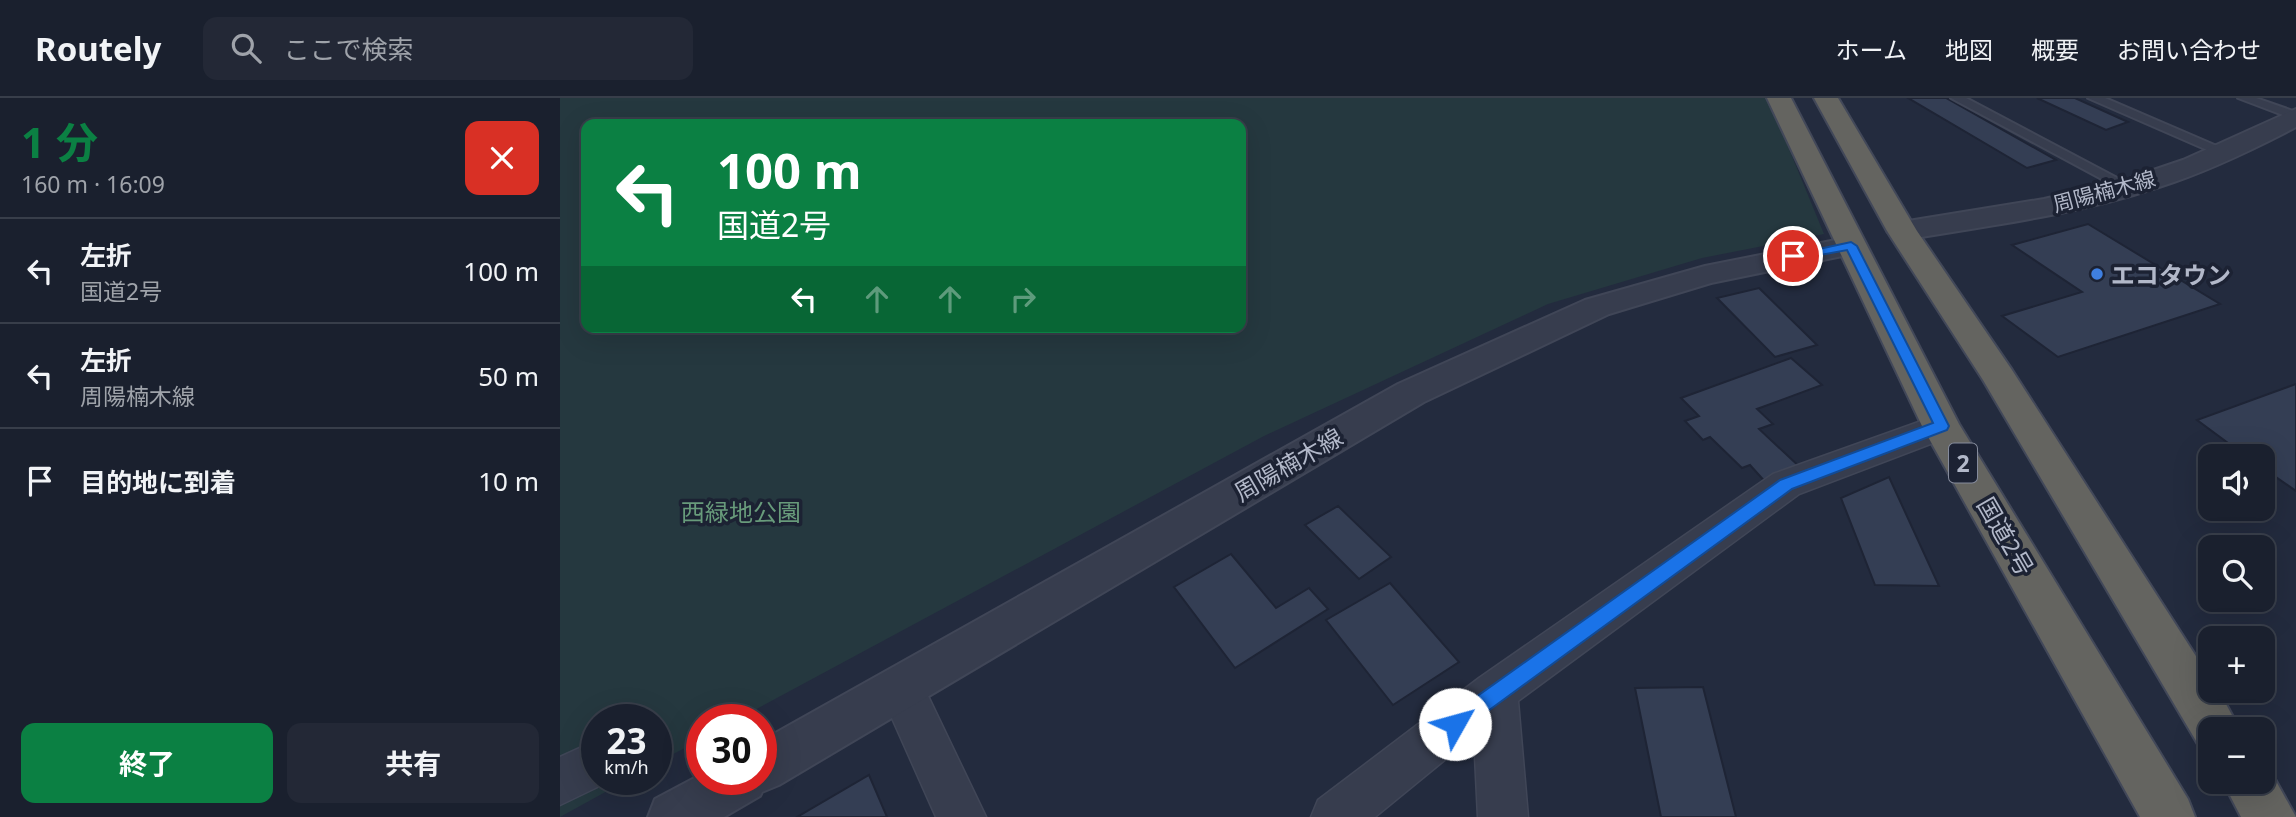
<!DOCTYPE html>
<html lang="ja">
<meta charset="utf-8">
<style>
:root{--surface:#1a202e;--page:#232836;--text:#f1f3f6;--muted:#9fa3aa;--line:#383e4a;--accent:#0b8043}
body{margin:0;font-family:"Noto Sans","Noto Sans JP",sans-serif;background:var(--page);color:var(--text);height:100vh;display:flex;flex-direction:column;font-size:26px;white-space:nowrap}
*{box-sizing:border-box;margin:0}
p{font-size:23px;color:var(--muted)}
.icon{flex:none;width:38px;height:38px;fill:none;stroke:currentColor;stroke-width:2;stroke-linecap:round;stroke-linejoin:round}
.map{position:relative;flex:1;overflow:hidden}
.drawer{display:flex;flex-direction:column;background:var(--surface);width:560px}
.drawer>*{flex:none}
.top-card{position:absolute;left:21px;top:21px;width:665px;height:214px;border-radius:14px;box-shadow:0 7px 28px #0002,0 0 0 2px var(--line);background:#0b8043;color:#fff;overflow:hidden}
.buttons{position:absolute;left:1638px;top:346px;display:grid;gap:14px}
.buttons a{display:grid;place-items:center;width:77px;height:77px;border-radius:14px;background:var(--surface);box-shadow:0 7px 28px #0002,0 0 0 2px var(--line);font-size:35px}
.speed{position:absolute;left:21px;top:606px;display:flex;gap:14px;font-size:35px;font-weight:700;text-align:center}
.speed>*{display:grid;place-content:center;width:91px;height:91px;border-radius:50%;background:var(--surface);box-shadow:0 7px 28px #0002,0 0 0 2px var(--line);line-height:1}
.speed small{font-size:18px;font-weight:400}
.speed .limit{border:10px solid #d22;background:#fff;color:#111}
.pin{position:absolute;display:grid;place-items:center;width:60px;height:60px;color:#fff;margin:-30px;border:4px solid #fff;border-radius:50%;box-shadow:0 2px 7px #0007}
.me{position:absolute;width:77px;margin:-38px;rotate:52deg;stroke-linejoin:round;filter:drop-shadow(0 0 5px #0008)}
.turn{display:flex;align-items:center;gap:24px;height:147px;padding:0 21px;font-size:32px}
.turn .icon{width:91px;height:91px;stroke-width:2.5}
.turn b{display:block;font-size:49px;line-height:60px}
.lanes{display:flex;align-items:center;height:66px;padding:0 21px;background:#0003;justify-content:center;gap:35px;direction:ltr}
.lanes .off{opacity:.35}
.round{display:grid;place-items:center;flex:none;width:74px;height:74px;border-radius:14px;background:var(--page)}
.overview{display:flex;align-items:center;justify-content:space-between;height:119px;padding:0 21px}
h1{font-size:42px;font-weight:700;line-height:52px;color:var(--accent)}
.cta{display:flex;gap:14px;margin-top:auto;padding:14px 21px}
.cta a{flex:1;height:80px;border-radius:14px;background:var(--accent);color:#fff;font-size:28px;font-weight:700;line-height:80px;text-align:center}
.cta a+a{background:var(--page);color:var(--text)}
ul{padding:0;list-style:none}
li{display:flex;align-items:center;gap:21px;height:105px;padding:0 21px;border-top:2px solid var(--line)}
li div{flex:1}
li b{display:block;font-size:26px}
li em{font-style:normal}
header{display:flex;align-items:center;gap:42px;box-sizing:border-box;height:98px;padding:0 35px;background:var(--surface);border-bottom:2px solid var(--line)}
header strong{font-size:33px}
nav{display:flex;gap:38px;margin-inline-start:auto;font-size:24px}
.search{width:490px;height:63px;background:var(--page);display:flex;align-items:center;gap:18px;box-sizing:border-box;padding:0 24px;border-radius:14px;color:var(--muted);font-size:26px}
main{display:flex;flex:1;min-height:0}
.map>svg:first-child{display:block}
</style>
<header>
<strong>Routely</strong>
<div class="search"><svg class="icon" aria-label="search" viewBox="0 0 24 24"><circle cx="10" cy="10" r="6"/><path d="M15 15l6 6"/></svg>ここで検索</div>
<nav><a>ホーム</a><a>地図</a><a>概要</a><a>お問い合わせ</a></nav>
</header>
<main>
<section class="drawer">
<div class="overview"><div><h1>1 分</h1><p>160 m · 16:09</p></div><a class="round" style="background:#d93025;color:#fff"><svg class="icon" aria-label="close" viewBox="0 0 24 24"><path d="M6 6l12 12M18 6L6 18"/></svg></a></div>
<ul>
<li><svg class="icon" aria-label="left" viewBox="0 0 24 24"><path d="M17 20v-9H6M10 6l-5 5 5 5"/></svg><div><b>左折</b><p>国道2号</p></div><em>100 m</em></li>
<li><svg class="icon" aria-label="left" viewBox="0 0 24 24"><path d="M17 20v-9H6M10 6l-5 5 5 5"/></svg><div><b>左折</b><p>周陽楠木線</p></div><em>50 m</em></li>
<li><svg class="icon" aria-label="arrive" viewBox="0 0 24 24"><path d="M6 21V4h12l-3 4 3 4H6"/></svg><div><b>目的地に到着</b></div><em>10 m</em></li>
</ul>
<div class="cta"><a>終了</a><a>共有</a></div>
</section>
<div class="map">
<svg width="1736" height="719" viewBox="0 0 1736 719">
<rect width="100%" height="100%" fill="#232b3e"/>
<path fill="#25383f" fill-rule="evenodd" d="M0,0H1208L1264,136L1142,160L988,206L704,338L178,621H142V641L96,665V621H37V681H69L0,719ZM26,26H681V229H26Z"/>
<g fill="#343e54" stroke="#1e2435" stroke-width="2">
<path d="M1348,0H1386L1496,62L1467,70Z"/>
<path d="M1477,0H1515L1568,24L1546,32Z"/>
<path d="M1528,126L1660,206L1498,259L1442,218L1522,194L1452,147Z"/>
<path d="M1199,190L1257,247L1215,259L1157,200Z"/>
<path d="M1231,260L1262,287L1197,311L1213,326L1199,331L1243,372L1208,387L1190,367L1182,370L1150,339L1143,342L1125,323L1139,318L1121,300Z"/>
<path d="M1736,286V393L1703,370V359H1687L1637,322Z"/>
<path d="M1329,379L1379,488L1315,487L1281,400Z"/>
<path d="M778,408L831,459L799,481L745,427Z"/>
<path d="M671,456L716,510L749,490L768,511L675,570L614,489Z"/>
<path d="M830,485L899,564L833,607L766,522Z"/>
<path d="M1143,589L1176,719H1101L1075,590Z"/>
<path d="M309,677L327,719H237Z"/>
</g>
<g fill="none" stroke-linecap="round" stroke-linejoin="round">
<g stroke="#404657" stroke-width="4">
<g id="service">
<path d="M1391,0H1406L1576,90L1564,93Z"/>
<path d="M1528,0H1545L1673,55L1661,58Z"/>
<path d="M1678,0H1696L1736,14V22Z"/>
</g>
</g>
<g stroke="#404657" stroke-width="3">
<g id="minor">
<path d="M1381,316L1394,319L1399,328L1394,337L1239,396L958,603L968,719H918L914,638L815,719H751L758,702L919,580L1213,376Z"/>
<path d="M342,571L358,577L426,719H376L319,591L326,577Z"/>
<path d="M37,642V681H54L0,707V659Z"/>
</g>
</g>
<g stroke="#404657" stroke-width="4">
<g id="tertiary">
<path d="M1736,11V29C1692,52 1646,74 1599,89C1515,117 1428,128 1342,142L1332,139L1327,133L1332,127L1342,124L1484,101L1558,84L1623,62Z"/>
<path d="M1291,139L1302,142L1306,148L1302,154L1151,185L1049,216L864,304L219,687L202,694L200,698L164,719H88L95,701L142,676V681H201V643L838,286L1025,202L1145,168Z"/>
</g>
</g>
<g stroke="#424859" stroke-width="4">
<g id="trunk">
<path d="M1207,0H1231L1399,326L1628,701L1635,719H1580L1362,328Z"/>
<path d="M1254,0H1278L1357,133L1452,272L1650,580V593H1659L1680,632H1650V652L1639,648L1423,282L1327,133Z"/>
<path d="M1703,665L1707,667L1736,719H1681L1663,684H1703Z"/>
</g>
</g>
<use href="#service" fill="#373d4e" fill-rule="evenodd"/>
<use href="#minor" fill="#373d4e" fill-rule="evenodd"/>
<use href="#tertiary" fill="#373d4e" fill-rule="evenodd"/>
<use href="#trunk" fill="#646460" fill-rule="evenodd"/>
</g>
<path fill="#1a73e8" stroke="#114b97" stroke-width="2" d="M1291,144L1297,148L1389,328L1387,332L1232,391L902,632L895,635L888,632L885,626L888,619L1220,382L1373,325L1287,152L1233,162L1227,158Z"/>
<circle fill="#3f7fe0" stroke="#1c2233" stroke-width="2.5" cx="1537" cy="176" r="7"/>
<g text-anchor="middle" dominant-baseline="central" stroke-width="7" stroke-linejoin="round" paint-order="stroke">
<g font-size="21" fill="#b2b8c9" stroke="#1c2233">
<text transform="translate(1544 93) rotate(-15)">周陽楠木線</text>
</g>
<rect fill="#1c2233" stroke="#858b9c" stroke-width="2" x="1389" y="345.5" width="28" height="39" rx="5"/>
<g font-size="23" font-weight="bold" fill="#b2b8c9">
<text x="1403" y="365">2</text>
</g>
<g font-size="24" font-weight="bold" fill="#b2b8c9" stroke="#1c2233" text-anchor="start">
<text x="1551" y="176">エコタウン</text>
</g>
<g font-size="24" fill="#b2b8c9" stroke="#1c2233">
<text transform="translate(728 366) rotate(-30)">周陽楠木線</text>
<text transform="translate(1446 438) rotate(60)">国道2号</text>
</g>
<g font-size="24" fill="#689b7b" stroke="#1c2233">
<text x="181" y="413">西緑地公園</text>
</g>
</g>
</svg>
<div class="buttons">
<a><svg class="icon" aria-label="sound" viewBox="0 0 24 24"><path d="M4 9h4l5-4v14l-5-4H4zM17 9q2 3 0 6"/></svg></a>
<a><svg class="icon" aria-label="search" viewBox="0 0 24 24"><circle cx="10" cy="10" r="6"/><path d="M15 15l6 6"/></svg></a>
<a>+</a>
<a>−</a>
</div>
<div class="speed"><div>23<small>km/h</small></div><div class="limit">30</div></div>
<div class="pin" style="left:1233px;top:158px;background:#d93025"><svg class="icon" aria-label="arrive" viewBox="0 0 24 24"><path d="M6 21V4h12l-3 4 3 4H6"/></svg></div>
<svg class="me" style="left:895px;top:626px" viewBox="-20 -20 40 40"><circle r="19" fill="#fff"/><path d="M0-13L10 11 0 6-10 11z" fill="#1a73e8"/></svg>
<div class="top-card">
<div class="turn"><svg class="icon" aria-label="left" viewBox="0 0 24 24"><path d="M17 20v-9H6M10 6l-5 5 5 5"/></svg><div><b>100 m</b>国道2号</div></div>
<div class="lanes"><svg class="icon" aria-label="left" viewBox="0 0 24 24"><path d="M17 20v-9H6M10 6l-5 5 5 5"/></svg><svg class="icon off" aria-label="ahead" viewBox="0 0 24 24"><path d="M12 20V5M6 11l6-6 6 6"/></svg><svg class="icon off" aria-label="ahead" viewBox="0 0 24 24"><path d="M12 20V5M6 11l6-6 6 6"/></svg><svg class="icon off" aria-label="right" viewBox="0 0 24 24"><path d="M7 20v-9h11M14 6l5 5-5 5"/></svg></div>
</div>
</div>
</main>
